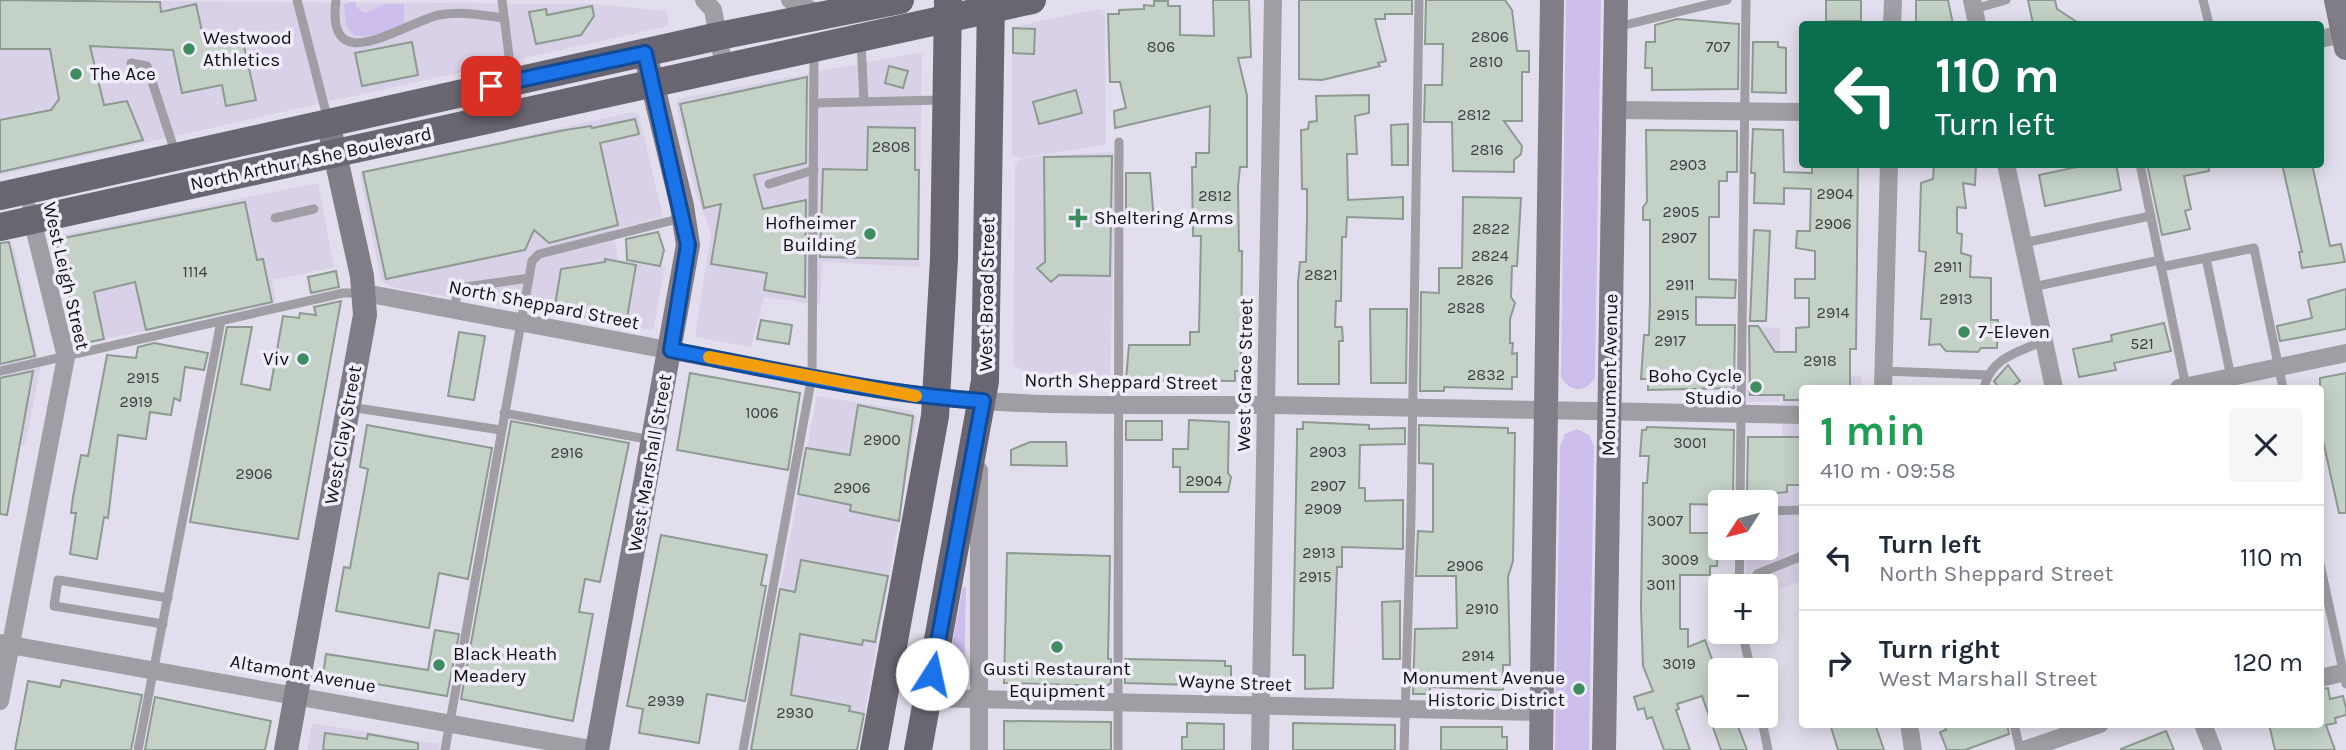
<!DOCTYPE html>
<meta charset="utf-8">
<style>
:root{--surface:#fff;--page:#f6f6f7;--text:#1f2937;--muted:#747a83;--line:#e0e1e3}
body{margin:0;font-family:Karla,sans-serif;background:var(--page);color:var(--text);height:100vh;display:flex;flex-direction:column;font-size:26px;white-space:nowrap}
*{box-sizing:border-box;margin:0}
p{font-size:23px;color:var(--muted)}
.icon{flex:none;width:38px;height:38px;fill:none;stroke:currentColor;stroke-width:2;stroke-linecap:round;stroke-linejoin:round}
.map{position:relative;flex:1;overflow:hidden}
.side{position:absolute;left:1799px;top:385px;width:525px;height:343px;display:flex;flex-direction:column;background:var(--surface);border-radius:7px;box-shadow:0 4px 18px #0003}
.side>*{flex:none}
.hud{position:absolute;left:1799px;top:21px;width:525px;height:147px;border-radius:7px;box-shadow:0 4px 18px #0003;background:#0b6e4f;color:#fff;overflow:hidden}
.needle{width:46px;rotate:234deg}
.buttons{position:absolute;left:1708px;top:490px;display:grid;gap:14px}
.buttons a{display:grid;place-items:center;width:70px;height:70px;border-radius:7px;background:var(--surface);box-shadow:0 4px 18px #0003;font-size:35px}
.pin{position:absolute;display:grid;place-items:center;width:60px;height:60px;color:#fff;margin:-30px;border-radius:14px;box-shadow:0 4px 10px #0006}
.me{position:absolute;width:77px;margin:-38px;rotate:10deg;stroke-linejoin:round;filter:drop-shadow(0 0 5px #0008)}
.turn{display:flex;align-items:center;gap:24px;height:147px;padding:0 21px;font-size:32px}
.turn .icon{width:91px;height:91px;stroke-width:2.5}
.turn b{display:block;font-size:49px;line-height:60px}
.round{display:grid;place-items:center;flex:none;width:74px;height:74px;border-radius:7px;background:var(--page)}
.overview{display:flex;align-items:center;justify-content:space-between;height:119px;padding:0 21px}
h1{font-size:42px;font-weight:700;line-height:52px;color:#1e9e55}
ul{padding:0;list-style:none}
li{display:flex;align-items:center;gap:21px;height:105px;padding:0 21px;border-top:2px solid var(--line)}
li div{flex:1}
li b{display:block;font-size:26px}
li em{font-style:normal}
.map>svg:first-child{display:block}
</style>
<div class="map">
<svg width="2346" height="750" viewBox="0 0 2346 750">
<rect width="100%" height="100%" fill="#e3deed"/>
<g fill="#d8d1e7">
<path d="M0,0L592,4L667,11L668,26L0,175Z"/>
<path d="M1097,9L1105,11L1106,145L1019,158L1012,155V27Z"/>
<path d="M916,53L922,54L919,267L822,262L820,305L764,297L751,347L695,337L711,233L695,191L676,103L682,98Z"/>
<path d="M633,112L639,115L663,217L613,230L618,259L665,268L653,330L396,288L381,281L360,175L363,171Z"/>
<path d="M1113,152L1116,155L1110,376L1025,372L1013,364L1015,165L1020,159L1042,156Z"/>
<path d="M318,183L334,267L272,280L276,304L76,345L54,247L62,235Z"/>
<path d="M14,248L40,370L25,446L0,442V251Z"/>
<path d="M1750,327L1780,328V402H1747Z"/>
<path d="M1783,374L1862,376L1861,388H1802V581L1766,594V586H1746V548H1766V502H1746L1747,436L1782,437Z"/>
<path d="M817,396L912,411L917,419L858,750H749Z"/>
<path d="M312,723L440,744L439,750H307Z"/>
</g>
<g fill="#cdbeed">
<path d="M1566,0H1601L1595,378C1585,393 1570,393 1561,377Z"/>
<path d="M350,2H355L357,8L365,13L385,4H404V24C388,32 372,38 354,35L346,25L344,5Z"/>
<path d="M1577,429L1589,435L1594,447L1589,750H1555L1560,446L1565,434Z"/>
<path d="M963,587H966L964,680H949L946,676Z"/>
</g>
<g fill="#c3d1c7" stroke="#8d9a91" stroke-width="2">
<path d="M0,0L160,2L161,12L196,4L205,45L242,37L256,100L226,106L222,85L182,93L173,50L90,46L104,105L127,101L143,140L0,172V120L51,110L59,99L50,49H0Z"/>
<path d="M1213,0H1249L1251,57L1238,58L1247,95V167H1240L1238,187L1239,251H1242L1241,371H1235V381L1126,380L1129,345H1190V332H1199L1201,236H1193L1192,167H1196V153H1209L1210,106L1115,128L1114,111L1126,108L1120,82H1110L1108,14H1119V10L1144,9V5L1154,6V1H1168V6H1180V35L1214,36Z"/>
<path d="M1299,0H1412V14H1385V19H1375L1386,61L1378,63L1380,66L1322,80L1299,79Z"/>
<path d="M1426,0H1505L1512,10L1517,51H1529V72H1522V121H1504L1522,146L1521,154L1514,160V172L1453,171L1452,122H1424L1425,85H1442L1443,44H1425Z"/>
<rect x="1826" y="0" width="35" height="21"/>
<path d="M1916,0H1948L1953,24H1916Z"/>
<path d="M2028,0H2055L2057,9L2080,24H2033Z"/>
<path d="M592,6L594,16L581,35L536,44L529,12L546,9L547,15Z"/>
<path d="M1677,19L1739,24L1738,89L1652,90V68H1645L1646,42H1655V25Z"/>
<path d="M1013,28L1035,29L1034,54L1013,53Z"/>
<path d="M412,42L418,75L362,86L355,53Z"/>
<path d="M1753,42H1778V47L1786,48V93L1752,92Z"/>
<path d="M889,66L908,71L903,88L885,83Z"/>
<path d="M807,77L806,163L754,175L763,209L806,200L805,297L764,290L767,273L711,264L721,204L704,208L680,104Z"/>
<path d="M1076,90L1082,113L1039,124L1033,102Z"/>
<path d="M1369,95V113L1355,116L1357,154H1347L1348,200L1403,197V219L1347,217L1346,237H1342L1341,301H1336L1335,327H1342L1343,341H1339V384H1298V283L1300,262H1306L1307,218V189H1302L1301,130L1308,129L1309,122L1317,121L1316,96Z"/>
<path d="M635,119L639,134L600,143L618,225L549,243L534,230L525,250L386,279L363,172L565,130L591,126L592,128Z"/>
<path d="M1408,124V165H1392L1391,125Z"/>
<path d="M868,127L915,128V170H919L918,259L820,257L823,169L867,170Z"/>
<path d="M1753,129L1783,130L1784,172L1812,173V164L1858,165L1856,349H1850V388H1802V398L1798,400H1784V395H1750L1749,326H1758L1775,352H1796V328L1809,327V298H1795V279H1815V251L1796,248L1797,231H1810L1811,189L1784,188V204L1754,203L1755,173H1751Z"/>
<path d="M1646,130L1737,131V172H1727V181H1719V217H1709V279L1736,280L1735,298L1696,297V325H1735L1734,388L1648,390V379H1641L1644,335H1649L1650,300V220H1643V207L1647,202Z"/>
<path d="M1112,156L1110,276L1059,275L1051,282L1037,268L1045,262L1044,157Z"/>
<path d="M1934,164H1976L1975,185L1963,183L1966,208L1957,207V233L1962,234L1961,253L1971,256L1970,277L1991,278V320H1998L1997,348H1981L1978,352L1946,351L1940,344L1929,345L1931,319H1921L1926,252L1919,251L1921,183L1933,179Z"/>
<path d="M2091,164H2116L2121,190L2045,206L2039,175Z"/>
<path d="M2147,164H2208L2209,171L2184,176L2191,209L2185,211L2190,229L2162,235Z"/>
<path d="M2282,164H2312L2330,246L2341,244L2345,262L2302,268L2299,252H2302Z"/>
<path d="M1126,173H1150L1154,221L1126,223Z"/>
<path d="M1463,197L1521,198L1517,266H1512L1511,297L1515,303L1510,319V343H1513L1512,354L1517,353V377H1512V389L1444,387V391H1420L1421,292L1439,293V268H1462Z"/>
<path d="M245,202L257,260L263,259L272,302L146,330L135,282L94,292L104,339L80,344L57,248L64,238Z"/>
<path d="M1754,230L1770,231L1766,321H1750Z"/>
<path d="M658,232L664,250L660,266L627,260L626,239Z"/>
<path d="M9,242L35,356L0,364V243Z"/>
<path d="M605,259L636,265L626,324L554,311L561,269L605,262Z"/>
<path d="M336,271L339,287L311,293L308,277Z"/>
<path d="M2346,289V329L2280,341L2277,326L2312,318L2308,300Z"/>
<path d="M341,301L298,539L190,522L227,327H252L241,384L270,390L283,316L299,318L300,313L316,315L314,307Z"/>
<path d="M1370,309H1407L1406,383H1371Z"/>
<path d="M761,320L792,325L789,344L757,339Z"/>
<path d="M2164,323L2171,351L2114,363L2116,370L2079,377L2073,349L2112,341L2111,335Z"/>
<path d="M459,332L485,336L474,400L448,396Z"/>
<path d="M154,343L208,353L204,370L185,367L180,401L174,398L171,415L150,412L146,439L118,435L108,518L104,517L97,559L70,554L76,513H71L73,497L81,455L88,456L107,355L136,358L138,347Z"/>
<path d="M2008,365L2020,381L2010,388H1999L1994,381Z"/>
<path d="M33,371L7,515L0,514V378Z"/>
<path d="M690,373L800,393L788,470L677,450Z"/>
<path d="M2346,373V513H2339L2320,427V378Z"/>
<path d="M858,405L913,416L899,521L850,511L851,505L798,494L806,448L850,455Z"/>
<path d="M1189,420L1229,422L1228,473L1231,477L1228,492H1180V467H1173V449H1188Z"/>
<path d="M511,421L629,443L600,582L585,579L579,612L593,614L573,721L461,699Z"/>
<rect x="1126" y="421" width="36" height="19"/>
<path d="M1303,422L1369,425V429L1405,428V444L1360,445L1359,488H1365V501L1403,500V549L1342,547V567H1337L1333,688L1305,689V655H1293L1297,440V429H1303Z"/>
<path d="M367,425L492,448L468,579L439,573L429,628L336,611L344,567L350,568L368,469L360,467Z"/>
<path d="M1419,425L1508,428V433H1515L1513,561L1508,577L1510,665H1503V690L1430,687V694H1413L1415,629L1457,628L1456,576H1416L1418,531L1433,532V464L1419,463Z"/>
<path d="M1647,427L1734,430L1733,495H1725V501L1716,500V505L1690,504V533H1710V544H1718L1717,566H1710V575H1680V629H1688V647L1705,640L1716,670H1712L1720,699V716H1734L1747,750H1721L1702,696L1677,704L1679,709L1676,710L1690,750H1664L1652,717L1647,719L1644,708L1638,710L1634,697L1653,691L1643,666L1641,608L1643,483H1647L1649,456H1640L1642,430H1646Z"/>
<path d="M1748,437H1802V485H1787V492L1747,496Z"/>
<path d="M1030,442H1066L1067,466L1011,465V450Z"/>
<path d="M661,535L767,555L761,585L766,586L745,701L707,694L699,743L639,733L643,709L627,706Z"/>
<path d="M1007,553L1110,556L1108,659H1111V683L1107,686L1004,683Z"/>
<path d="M801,560L888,576L875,642L863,640L862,645L800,634L791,695L850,706L849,711L864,714L857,750H751L780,589L795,592Z"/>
<path d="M1400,601V659H1383L1382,602Z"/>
<path d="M435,630L459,634L447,696L323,675L326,654L428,670Z"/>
<path d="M1125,659L1225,661V666H1231V681H1227V686L1125,683Z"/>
<path d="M62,680L142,695L131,750H15L28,681L60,687Z"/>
<path d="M2328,688L2330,699L2343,696L2346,708V715L2335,718L2336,723L2326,725L2335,750H2275L2269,724H2320V689Z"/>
<path d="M155,697L271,721L265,750H145Z"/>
<path d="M1004,721L1111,722V750H1004Z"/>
<path d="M1187,723L1224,724V750H1182V737H1187Z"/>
<path d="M1293,723L1395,725V750H1293Z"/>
<path d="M1830,724H1875L1884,750H1838Z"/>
<path d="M1944,724H2007L2009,734L1965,750H1947L1940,732L1946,730Z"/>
<path d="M1441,727H1502V737H1507V750H1441Z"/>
<path d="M2166,731L2174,750H2121V749Z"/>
<path d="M325,733L367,739L368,734L418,743V750H323Z"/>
</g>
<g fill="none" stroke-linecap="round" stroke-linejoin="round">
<g stroke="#a09ea4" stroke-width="9">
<path d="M297,0L328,120"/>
<path d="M336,0C325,82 405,22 439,15C460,11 483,15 504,18"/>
<path d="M502,0L512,80"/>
<path d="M2203,0L2209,24"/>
<path d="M1974,9L2006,0"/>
<path d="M1617,27L1727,0"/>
<path d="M861,41L864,102"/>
<path d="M131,63L147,66L176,155"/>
<path d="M815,103L941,100"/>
<path d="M2140,164L2186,387"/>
<path d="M769,184L814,170"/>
<path d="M275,218L314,209"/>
<path d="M2023,243L2150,216"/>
<path d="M2206,258L2254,248L2283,388"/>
<path d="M2161,267L2206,258L2231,377"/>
<path d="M2032,287L2160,260"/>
<path d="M454,310L458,288L529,278"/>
<path d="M0,371L343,293H360"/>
<path d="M1883,371L1988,375"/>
<path d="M1984,388C1990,358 2018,352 2044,341"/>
<path d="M350,407L501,430"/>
<path d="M504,413L652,440"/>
<path d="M1740,502L1746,0"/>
<path d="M1766,511L1802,510"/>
<path d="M2320,564L2346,684"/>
<path d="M1757,574L1802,556"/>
<path d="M1739,586L1740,548"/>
<path d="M163,624L54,606L58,580L168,598"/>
<path d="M1742,632L1751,670"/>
<path d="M1761,716L1768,750"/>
<path d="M2014,724L2020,750"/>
<path d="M138,750L221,321"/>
<path d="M445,750L532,261L539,254L682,218"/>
<path d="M743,750L812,376L814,51"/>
<path d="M1118,750L1119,142"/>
<path d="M1404,750L1411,516L1419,0"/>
</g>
<g stroke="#a09ea4" stroke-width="18">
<path d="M704,0L713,10L724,66"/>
<path d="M790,0L824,16"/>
<path d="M1972,0L1977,24"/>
<path d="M1892,24L1893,0"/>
<path d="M2320,39L2343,34"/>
<path d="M1614,110L1802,112"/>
<path d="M2006,164L2054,388"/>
<path d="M365,293L875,389C1004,410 1137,404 1267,405C1446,407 1624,411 1802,415"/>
<path d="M1883,388L1889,164"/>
<path d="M2179,388L2346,353"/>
<path d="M979,470V750"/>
<path d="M0,643L597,750"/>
<path d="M2320,678L2346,672"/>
<path d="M927,698L1541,712"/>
<path d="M0,701L66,357L30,211"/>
<path d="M1909,724L1913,750"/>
<path d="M2203,724L2213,750"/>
<path d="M1260,750L1273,0"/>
<path d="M2024,750L2100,724"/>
</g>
<g stroke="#807d86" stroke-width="24">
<path d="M2336,0L2346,48"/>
<path d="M286,750L365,315L362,276L328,122"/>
<path d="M597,750L688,245L682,206L645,53"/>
<path d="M1541,750L1552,0"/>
<path d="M1604,750L1616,0"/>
</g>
<g stroke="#696671" stroke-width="28">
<path d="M0,196L719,36L900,0"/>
<path d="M0,227L1032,0"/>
<path d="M874,750L935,416L944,259L948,0"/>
<path d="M918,750L985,381L991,0"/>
</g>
</g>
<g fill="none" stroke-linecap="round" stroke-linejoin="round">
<g stroke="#114b97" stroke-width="18">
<path id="route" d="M491,86L645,53L688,245L671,350C774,370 878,394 983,401L932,674"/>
</g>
<use href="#route" stroke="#1a73e8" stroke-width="12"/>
<path stroke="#f59e0b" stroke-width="12" d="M709,357L916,396"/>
</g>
<g fill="#3d8d5e" stroke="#f0ecfa" stroke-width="2.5">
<circle cx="189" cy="49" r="7"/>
<circle cx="76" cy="74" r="7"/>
<path d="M1074.5 207.5h7v7h7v7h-7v7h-7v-7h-7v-7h7z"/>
<circle cx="870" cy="234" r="7"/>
<circle cx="1964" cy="332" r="7"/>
<circle cx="303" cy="359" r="7"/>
<circle cx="1756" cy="387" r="7"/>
<circle cx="1057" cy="647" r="7"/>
<circle cx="439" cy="665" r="7"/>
<circle cx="1579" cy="689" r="7"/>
</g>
<g text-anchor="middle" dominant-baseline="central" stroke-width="7" stroke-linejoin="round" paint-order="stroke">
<g font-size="16" fill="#3e4142">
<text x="1490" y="36">2806</text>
<text x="1161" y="46">806</text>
<text x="1718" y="46">707</text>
<text x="1486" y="61">2810</text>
<text x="1474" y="114">2812</text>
<text x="891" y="146">2808</text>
<text x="1487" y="149">2816</text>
<text x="1688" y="164">2903</text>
<text x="1835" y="193">2904</text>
<text x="1215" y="195">2812</text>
<text x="1681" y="211">2905</text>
<text x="1833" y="223">2906</text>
<text x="1491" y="228">2822</text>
<text x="1679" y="237">2907</text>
<text x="1490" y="255">2824</text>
<text x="1948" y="266">2911</text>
<text x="195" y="271">1114</text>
<text x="1321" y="274">2821</text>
<text x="1475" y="279">2826</text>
<text x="1680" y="284">2911</text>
<text x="1956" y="298">2913</text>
<text x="1466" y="307">2828</text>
<text x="1833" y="312">2914</text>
<text x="1673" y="314">2915</text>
<text x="1670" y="340">2917</text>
<text x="2142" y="343">521</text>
<text x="1820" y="360">2918</text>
<text x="1486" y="374">2832</text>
<text x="143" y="377">2915</text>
<text x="136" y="401">2919</text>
<text x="762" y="412">1006</text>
<text x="882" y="439">2900</text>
<text x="1690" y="442">3001</text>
<text x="1328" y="451">2903</text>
<text x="567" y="452">2916</text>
<text x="254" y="473">2906</text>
<text x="1204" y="480">2904</text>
<text x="1328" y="485">2907</text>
<text x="852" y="487">2906</text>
<text x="1323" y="508">2909</text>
<text x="1665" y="520">3007</text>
<text x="1319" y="552">2913</text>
<text x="1680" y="559">3009</text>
<text x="1465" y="565">2906</text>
<text x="1315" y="576">2915</text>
<text x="1661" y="584">3011</text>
<text x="1482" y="608">2910</text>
<text x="1478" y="655">2914</text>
<text x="1679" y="663">3019</text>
<text x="666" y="700">2939</text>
<text x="795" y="712">2930</text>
</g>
<g font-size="19" fill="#121115" stroke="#f0ecfa" text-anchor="start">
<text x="203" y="38">Westwood<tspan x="203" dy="22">Athletics</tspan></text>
<text x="90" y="74">The Ace</text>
<text x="1094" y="218">Sheltering Arms</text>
<text x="856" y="223" text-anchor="end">Hofheimer<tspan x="856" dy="22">Building</tspan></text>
<text x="1978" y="332">7-Eleven</text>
<text x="289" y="359" text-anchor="end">Viv</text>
<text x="1742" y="376" text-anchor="end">Boho Cycle<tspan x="1742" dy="22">Studio</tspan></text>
<text x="453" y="654">Black Heath<tspan x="453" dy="22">Meadery</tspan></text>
<text x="1057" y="669" text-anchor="middle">Gusti Restaurant<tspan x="1057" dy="22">Equipment</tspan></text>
<text x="1565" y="678" text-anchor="end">Monument Avenue<tspan x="1565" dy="22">Historic District</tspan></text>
</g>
<g font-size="19" fill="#121115" stroke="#f0ecfa">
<text transform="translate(311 159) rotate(-12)">North Arthur Ashe Boulevard</text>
<text transform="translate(66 276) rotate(77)">West Leigh Street</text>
<text transform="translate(987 294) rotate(-89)">West Broad Street</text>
<text transform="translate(544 305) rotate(11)">North Sheppard Street</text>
<text transform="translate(1245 375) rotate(-89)">West Grace Street</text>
<text transform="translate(1610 375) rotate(-89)">Monument Avenue</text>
<text transform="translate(1121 382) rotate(1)">North Sheppard Street</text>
<text transform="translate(343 435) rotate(-80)">West Clay Street</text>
<text transform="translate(650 463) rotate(-80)">West Marshall Street</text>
<text transform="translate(303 674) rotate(10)">Altamont Avenue</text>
<text transform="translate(1235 683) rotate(2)">Wayne Street</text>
</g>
</g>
</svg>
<div class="buttons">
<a><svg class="needle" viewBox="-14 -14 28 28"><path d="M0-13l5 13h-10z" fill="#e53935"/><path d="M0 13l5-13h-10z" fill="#747a83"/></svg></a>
<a>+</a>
<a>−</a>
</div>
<div class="pin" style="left:491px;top:86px;background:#d93025"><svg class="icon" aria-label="arrive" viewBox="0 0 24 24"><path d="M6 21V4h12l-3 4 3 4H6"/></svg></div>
<svg class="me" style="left:932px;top:674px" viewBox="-20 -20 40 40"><circle r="19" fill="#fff"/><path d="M0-13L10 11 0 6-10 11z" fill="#1a73e8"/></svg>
<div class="hud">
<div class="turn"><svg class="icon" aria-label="left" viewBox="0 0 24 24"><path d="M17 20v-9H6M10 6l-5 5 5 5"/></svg><div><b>110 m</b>Turn left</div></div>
</div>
<section class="side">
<div class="overview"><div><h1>1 min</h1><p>410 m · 09:58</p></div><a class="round"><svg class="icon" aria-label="close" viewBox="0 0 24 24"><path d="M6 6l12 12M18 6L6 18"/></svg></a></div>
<ul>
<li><svg class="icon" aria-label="left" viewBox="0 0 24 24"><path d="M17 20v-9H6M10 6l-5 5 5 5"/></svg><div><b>Turn left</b><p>North Sheppard Street</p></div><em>110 m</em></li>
<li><svg class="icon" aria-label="right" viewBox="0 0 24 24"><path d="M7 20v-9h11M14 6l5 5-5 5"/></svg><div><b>Turn right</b><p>West Marshall Street</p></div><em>120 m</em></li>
</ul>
</section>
</div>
